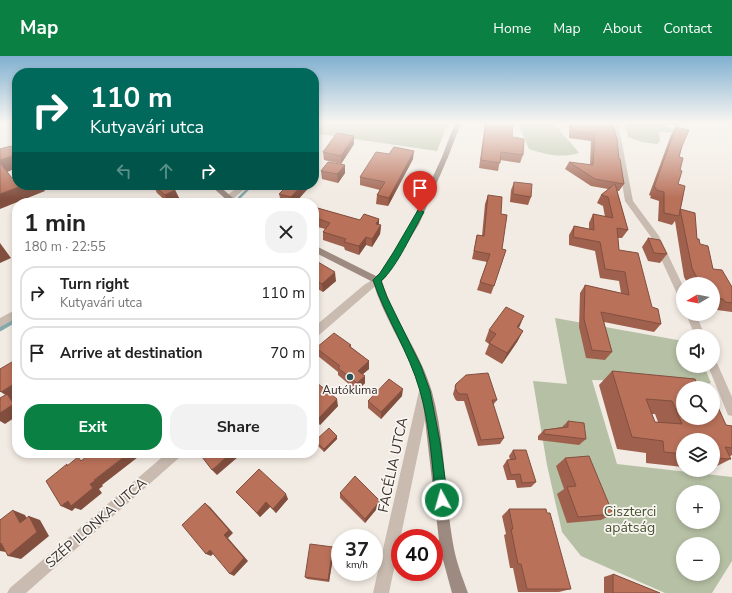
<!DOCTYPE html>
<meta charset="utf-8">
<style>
:root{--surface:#fff;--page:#f2f2f2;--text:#222;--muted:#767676;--line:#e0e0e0;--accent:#0b8043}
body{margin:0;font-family:"Nunito Sans",sans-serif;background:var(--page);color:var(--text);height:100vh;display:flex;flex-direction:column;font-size:15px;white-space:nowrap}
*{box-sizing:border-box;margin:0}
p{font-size:13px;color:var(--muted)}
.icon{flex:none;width:22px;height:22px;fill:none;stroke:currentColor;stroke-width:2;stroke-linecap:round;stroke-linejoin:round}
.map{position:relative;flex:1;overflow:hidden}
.panel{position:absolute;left:12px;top:142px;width:307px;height:260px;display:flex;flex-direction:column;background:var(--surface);border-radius:16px;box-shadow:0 2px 6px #0003}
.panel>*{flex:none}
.guide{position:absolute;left:12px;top:12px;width:307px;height:122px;border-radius:16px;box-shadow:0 2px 6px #0003;background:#00695c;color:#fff;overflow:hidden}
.needle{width:26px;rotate:260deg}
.fabs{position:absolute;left:676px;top:221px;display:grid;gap:8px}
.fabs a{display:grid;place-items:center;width:44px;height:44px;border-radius:50%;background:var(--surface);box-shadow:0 2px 6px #0003;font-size:20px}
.speed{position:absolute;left:331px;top:473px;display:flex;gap:8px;font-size:20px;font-weight:700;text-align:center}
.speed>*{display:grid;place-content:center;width:52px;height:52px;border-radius:50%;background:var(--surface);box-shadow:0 2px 6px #0003;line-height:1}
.speed small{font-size:10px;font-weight:400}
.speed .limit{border:6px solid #d22;background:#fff;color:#111}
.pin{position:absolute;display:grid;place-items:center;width:34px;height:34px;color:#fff;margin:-41px -17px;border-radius:50% 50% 50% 0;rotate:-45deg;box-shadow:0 0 4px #0007}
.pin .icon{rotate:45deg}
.me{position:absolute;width:44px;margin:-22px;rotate:354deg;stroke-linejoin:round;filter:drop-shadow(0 0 3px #0008)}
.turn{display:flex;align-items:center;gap:14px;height:84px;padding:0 12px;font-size:18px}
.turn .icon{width:52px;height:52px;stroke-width:2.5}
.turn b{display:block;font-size:28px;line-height:34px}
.lanes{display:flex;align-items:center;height:38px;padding:0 12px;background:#0003;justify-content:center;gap:20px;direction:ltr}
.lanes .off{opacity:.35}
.round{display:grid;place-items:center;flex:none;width:42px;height:42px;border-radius:16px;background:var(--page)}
.overview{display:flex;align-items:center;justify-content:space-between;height:68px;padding:0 12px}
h1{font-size:24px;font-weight:700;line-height:30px}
.primary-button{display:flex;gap:8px;margin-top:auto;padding:8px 12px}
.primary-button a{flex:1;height:46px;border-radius:16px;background:var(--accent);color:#fff;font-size:16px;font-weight:700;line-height:46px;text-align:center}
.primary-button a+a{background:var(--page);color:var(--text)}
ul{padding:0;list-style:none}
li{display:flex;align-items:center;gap:12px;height:54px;margin:0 8px 6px;padding:0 4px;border:2px solid var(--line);border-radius:16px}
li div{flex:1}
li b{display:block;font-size:15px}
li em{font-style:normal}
header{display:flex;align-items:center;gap:24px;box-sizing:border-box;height:56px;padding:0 20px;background:var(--accent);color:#fff}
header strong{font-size:19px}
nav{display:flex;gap:22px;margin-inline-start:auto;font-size:14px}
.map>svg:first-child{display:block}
</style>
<header>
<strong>Map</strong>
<nav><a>Home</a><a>Map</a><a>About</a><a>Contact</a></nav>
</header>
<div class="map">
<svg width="732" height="537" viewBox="0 0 732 537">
<rect width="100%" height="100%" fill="#f2ebe3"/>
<g fill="#b6c0a4" fill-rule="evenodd">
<path d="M314,67H448L437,95L314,77Z"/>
<path d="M518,67H555C561,78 571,86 579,97C559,102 549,99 529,93Z"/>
<path d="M625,67H660L675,74V77L662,76L659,77L660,85L657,88L642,86L628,81Z"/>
<path d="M555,262L683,285V310H704L711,327C670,341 633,324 592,324L617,408L732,421V505L712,537H665L581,500L562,476L547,409L533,325L567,328ZM683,436H713V466H683ZM683,488H713V518H683Z"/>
</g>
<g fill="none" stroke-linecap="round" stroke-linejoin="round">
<path stroke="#85aaac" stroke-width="2.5" d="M239,142L252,129"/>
<path stroke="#85aaac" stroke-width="4.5" d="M0,273L17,263"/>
<g fill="#c9bbb0" fill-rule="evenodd">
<path d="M612,67H618L633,145L659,180L683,230V244L678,240L651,181L625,145Z"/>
<path d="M17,93V97L0,103V99Z"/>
<path d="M241,129H249L232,144H226V140Z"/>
<path d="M377,221L380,222L382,224L380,226L318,280L314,281V271L364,229Z"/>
<path d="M17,253V262L0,271V262Z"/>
<path d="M686,258H696L705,280H695Z"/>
<path d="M713,305L717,307L732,341V360L728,359L708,310H713Z"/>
<path d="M425,330L429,331L431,335L389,537H373L419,335L421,331Z"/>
<path d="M167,397H182L180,401L26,537H7L10,532Z"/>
</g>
<g fill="#9d8b81" fill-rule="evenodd">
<path d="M455,67H461L448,101L419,168L386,221L382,225C394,264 421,297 432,336C446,387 444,441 454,493C457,508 463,523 468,537H452L440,493L424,355C422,344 420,333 416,322C404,289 383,260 373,226L314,196V189L376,220L380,217L411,168L442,101Z"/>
<path d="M210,129H218L239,147H230Z"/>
</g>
</g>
<g fill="#9f614d" fill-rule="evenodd">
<path d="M485,67H513L512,81L523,99L520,107L500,104L498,115L479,112Z"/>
<path d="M566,67H612L624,128L619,135H617L628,174L622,182H618L619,194L661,268L654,276L604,266L612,296L605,304L586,302L579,271L580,237L585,229L621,237L619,225L600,222L595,195L569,189V179L574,170L589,173V167L593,158L605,161L603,150L597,147L601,139L608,133L591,130L565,113L569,106L590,109L591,85L569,82V69L566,68Z"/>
<path d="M663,67H681L679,70Z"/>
<path d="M676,71L682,90L679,101L680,114L678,128L680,154V153L700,188L713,213L732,231V256L717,254L715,251H713V228H688L684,221L675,165L672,169L658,165L659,145L650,142L651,140L649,139L671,79Z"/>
<path d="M354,88L341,108L324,104L323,96Z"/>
<path d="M389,98L413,103L388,150L376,148L377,139L380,134L360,129V121Z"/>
<path d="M321,115L345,117L338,127L322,123Z"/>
<path d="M514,126L531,141L528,149L510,146L511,134Z"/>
<path d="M153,129L174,132L179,142L168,147L157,137Z"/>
<path d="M275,129H311L295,147H284L281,146L279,138L285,132L276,130Z"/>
<path d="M488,139L494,230L491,238L477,234L487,206L472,203L477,179L482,180L485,148Z"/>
<path d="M314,151L360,164L379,163V169H381L380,178L372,191L366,189L359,199L345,194L344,191L323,184V176L325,173L314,170Z"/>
<path d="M648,182L667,198L660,207L648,205L642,191Z"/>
<path d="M314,209L336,225L323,236L314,231Z"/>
<path d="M519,272L523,275L517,286L502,308L485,298L489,288L485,285L489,274Z"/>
<path d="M351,289V291L369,305V313L363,318L365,327L357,335L338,319V316L318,300L316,292Z"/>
<path d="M612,315L699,332L726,369L732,370V399L729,401L731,403L713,412V384H683V411L646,407V397L617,393L599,329ZM652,358H655L658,366H655Z"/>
<path d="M456,328L497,344L493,349L504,382L500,388L478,390L464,345H457L455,343L453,338Z"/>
<path d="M314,330L338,350L320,369L314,364Z"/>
<path d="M402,340L381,363L368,352V345Z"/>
<path d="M568,365L586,383L579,389L538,384V380L544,374L562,371Z"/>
<path d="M337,383L324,396L316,388L315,385Z"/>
<path d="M513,394L536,426L531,431L517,432L515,424H507L503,410L507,404H510L509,400Z"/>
<path d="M565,402L613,458L601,464L567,467L557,438L564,433L556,410Z"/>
<path d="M340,437L380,445V449L365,467L340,442Z"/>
<path d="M241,441L288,443L276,457L270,451L260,461Z"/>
<path d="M509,453L571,533L559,536H518L513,512H510L504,479L506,478L502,460Z"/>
<path d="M334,495L329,526L307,523L305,521Z"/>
<path d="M613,518L660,537H604V521Z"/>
</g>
<g fill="#824f3f">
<path d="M354,80V88L341,108V100Z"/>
<path d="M11,90L17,99V112L7,116L0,107V104Z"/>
<path d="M414,95L413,103L388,150L389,142Z"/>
<path d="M345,109V117L338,127L337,118Z"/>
<path d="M24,129H41L45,135L0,153V138Z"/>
<path d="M302,129H311L295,147H292L291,141Z"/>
<path d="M175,134L179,142L168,147L165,139Z"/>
<path d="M379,163V171L376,168Z"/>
<path d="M381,169L380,178L372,191V183Z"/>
<path d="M366,181V189L359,199V190Z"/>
<path d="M0,187L11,202L0,207Z"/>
<path d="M335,216L336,225L323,236L322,228Z"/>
<path d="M524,260L519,272L517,271Z"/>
<path d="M523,275L517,286L502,308L507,297Z"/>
<path d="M369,305V313L358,322V315Z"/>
<path d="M365,320V327L357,335V327Z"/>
<path d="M17,326V339L13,342L17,344V360L5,368L0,365V357L10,342L1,336Z"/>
<path d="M403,333L402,340L381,363V356Z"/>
<path d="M337,343L338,350L320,369L319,362Z"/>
<path d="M337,380V383L324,396V393Z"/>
<path d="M129,397H141L142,398L102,429L103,430L99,433L102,437L81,454L75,452L72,455L61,450L90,428L94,424Z"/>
<path d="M231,397H235L238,401L217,419L212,414Z"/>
<path d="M286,438L288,443L276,457L273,453Z"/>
<path d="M380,445V449L365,467V463Z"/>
<path d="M266,446L270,451L260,461L257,457Z"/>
<path d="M205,447L210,451L233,477L228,482L248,505L234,520L230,518L224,479Z"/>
<path d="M13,454L25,459L32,471L20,467Z"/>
<path d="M29,460L40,464L49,480L21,503L8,500Z"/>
<path d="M1,487L14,490L6,496L0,495V488Z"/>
<path d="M333,491L334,495L329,526L328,524Z"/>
<path d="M210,494L215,496L211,500L206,498Z"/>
</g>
<g fill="#b9715a" stroke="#824f3f" fill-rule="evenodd">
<path d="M486,67H513L512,81L524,83L523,99L501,96L500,107L481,104Z"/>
<path d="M572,67H612L617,83L619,103H620L624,128L595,123L569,106L593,109L595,78L572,75Z"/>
<path d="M676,71L689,74L682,90L679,101L683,102L680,114L682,115L678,128L685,130L679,160L664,157V136L656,134V132L654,131Z"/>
<path d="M337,77L354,80L341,100L323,96Z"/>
<path d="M11,90L16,99L0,104V93Z"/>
<path d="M394,91L414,95L389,142L377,139L385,126L360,121L376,96L389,98Z"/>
<path d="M328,106L345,109L337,118L321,115Z"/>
<path d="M0,107L12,122L17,120V129H24L0,138Z"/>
<path d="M514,126L532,128L531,141L513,138Z"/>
<path d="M615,128L628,174L617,172L619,194L638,197L652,251L658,253L661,268L601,256L612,296L592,294L584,263L585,229L629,239L625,216L605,213L600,186L573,181L574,170L594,174L593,158L613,162L608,141L601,139Z"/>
<path d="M153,129H171L174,132L175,134L165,139Z"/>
<path d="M288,129H302L291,141L279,138Z"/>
<path d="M488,139L502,141L501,158L507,159L502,193L506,194L494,230L480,226L490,198L474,195L477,179L484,180Z"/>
<path d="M314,151L360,164L364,158L379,163L376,168L381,169L372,183L366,181L359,190L344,186L346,183L323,176L330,167L314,161Z"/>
<path d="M680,153L695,157L697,183H699L700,188L708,190L713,213L722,214L732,231V247L725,246L723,243L713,242V228H700L692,212Z"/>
<path d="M648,182L660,184L667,198L654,197Z"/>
<path d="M318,206L335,216L322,228L314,223V209Z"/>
<path d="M506,251L524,260L517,271L523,275L507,297L489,287L496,278L489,274Z"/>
<path d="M334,277L351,289L349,290L369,305L358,315L365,320L357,327L338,312L340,310L316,292Z"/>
<path d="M17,303V326L1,336L0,335V313Z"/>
<path d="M612,315L695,323L699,332H683V362H713V340L726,369L732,370V392L725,391L731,403L713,402V384H683V398L664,396L663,385L632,381ZM646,343L672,345L682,368L655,366Z"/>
<path d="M488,317L497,344H492L504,382L481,384L467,338H460L457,336L455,331L456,328L466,319Z"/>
<path d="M389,323L403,333L381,356L368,345Z"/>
<path d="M317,327L337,343L319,362L314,358V330Z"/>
<path d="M7,338L14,348L0,357V342Z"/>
<path d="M568,365L584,367L586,383L544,378V374L568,371Z"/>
<path d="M329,372L337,380L324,393L315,385Z"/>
<path d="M513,394H526L536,426L522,427L520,418L511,419L507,404L516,403Z"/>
<path d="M91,397H129L94,424L95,425L90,428L93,432L71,450L68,445L61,450L46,425L67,408V410L78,401L81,405Z"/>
<path d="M199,397H231L212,414Z"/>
<path d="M589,400L613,458L578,461L567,431L576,430L565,402Z"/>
<path d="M259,413L286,438L273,453L266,446L257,457L236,436Z"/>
<path d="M355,420L380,445L365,463L340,437Z"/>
<path d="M205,447L229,474L224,479L244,502L230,518L210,494L206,498L182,469Z"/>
<path d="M509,453H546L547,457H550L571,533H527L521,508H518L511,473H513Z"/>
<path d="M13,454L20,467L29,460L37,476L8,500L1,487L0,488V464Z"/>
<path d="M310,488L333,491L328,524L305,521Z"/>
<path d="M613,518L660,537H613Z"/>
</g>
<linearGradient id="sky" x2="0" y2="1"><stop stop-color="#80b0d0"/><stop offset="0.47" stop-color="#f9f6f2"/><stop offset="1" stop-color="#f9f6f2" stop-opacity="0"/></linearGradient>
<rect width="732" height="142" fill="url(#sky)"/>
<path fill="#0b8043" stroke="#07532c" d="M418,154H420L424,156C412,176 398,210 381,225L387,241L421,310L430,335L440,386L448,444L446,449L442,450L437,449L436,444C432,409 430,369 420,335C409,296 386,262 373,224L380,217L393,197Z"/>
<circle fill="#275356" stroke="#f9f5f0" stroke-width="1.5" cx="350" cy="321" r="4"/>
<g text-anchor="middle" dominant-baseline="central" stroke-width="3.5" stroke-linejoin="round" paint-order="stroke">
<g font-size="12" fill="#39312d" stroke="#f9f5f0">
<text x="350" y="334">Autóklima</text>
</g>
<g font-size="14" fill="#39312d" stroke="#f9f5f0">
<text transform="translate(393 409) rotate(-78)">FACÉLIA UTCA</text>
<text transform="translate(96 467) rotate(-41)">SZÉP ILONKA UTCA</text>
</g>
<g font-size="14" fill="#485533" stroke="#f9f5f0">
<text x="630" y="455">Ciszterci<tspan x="630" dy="16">apátság</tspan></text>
</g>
</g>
</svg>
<div class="fabs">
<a><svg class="needle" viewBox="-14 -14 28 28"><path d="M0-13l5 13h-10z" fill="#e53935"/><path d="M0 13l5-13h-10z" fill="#767676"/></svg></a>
<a><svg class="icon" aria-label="sound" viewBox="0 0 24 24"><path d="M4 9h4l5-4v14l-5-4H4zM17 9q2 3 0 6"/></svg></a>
<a><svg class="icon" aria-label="search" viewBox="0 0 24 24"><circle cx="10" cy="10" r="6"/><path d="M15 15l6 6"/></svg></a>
<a><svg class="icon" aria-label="layers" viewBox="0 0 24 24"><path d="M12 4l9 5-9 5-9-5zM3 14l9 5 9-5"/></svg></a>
<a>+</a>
<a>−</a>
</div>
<div class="speed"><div>37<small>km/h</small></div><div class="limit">40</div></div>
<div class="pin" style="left:420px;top:156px;background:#d93025"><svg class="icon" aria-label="arrive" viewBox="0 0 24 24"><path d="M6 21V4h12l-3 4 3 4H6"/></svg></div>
<svg class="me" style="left:442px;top:444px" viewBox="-20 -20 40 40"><circle r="17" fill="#0b8043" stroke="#fff" stroke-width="3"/><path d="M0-11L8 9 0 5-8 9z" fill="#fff"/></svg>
<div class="guide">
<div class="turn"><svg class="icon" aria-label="right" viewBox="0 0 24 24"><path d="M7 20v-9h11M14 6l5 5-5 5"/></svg><div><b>110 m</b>Kutyavári utca</div></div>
<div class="lanes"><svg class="icon off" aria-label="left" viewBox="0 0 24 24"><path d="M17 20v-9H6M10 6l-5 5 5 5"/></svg><svg class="icon off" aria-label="ahead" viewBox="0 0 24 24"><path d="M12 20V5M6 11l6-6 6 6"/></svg><svg class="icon" aria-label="right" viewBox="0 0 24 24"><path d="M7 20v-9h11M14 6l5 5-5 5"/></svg></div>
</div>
<section class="panel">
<div class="overview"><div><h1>1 min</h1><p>180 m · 22:55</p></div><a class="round"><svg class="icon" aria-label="close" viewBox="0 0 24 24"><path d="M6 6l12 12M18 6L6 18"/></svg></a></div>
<ul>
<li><svg class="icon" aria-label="right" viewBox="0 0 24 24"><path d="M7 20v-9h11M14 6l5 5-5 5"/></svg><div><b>Turn right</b><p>Kutyavári utca</p></div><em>110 m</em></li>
<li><svg class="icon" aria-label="arrive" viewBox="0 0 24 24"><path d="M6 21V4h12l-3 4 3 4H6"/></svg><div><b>Arrive at destination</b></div><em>70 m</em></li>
</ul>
<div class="primary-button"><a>Exit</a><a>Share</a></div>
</section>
</div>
